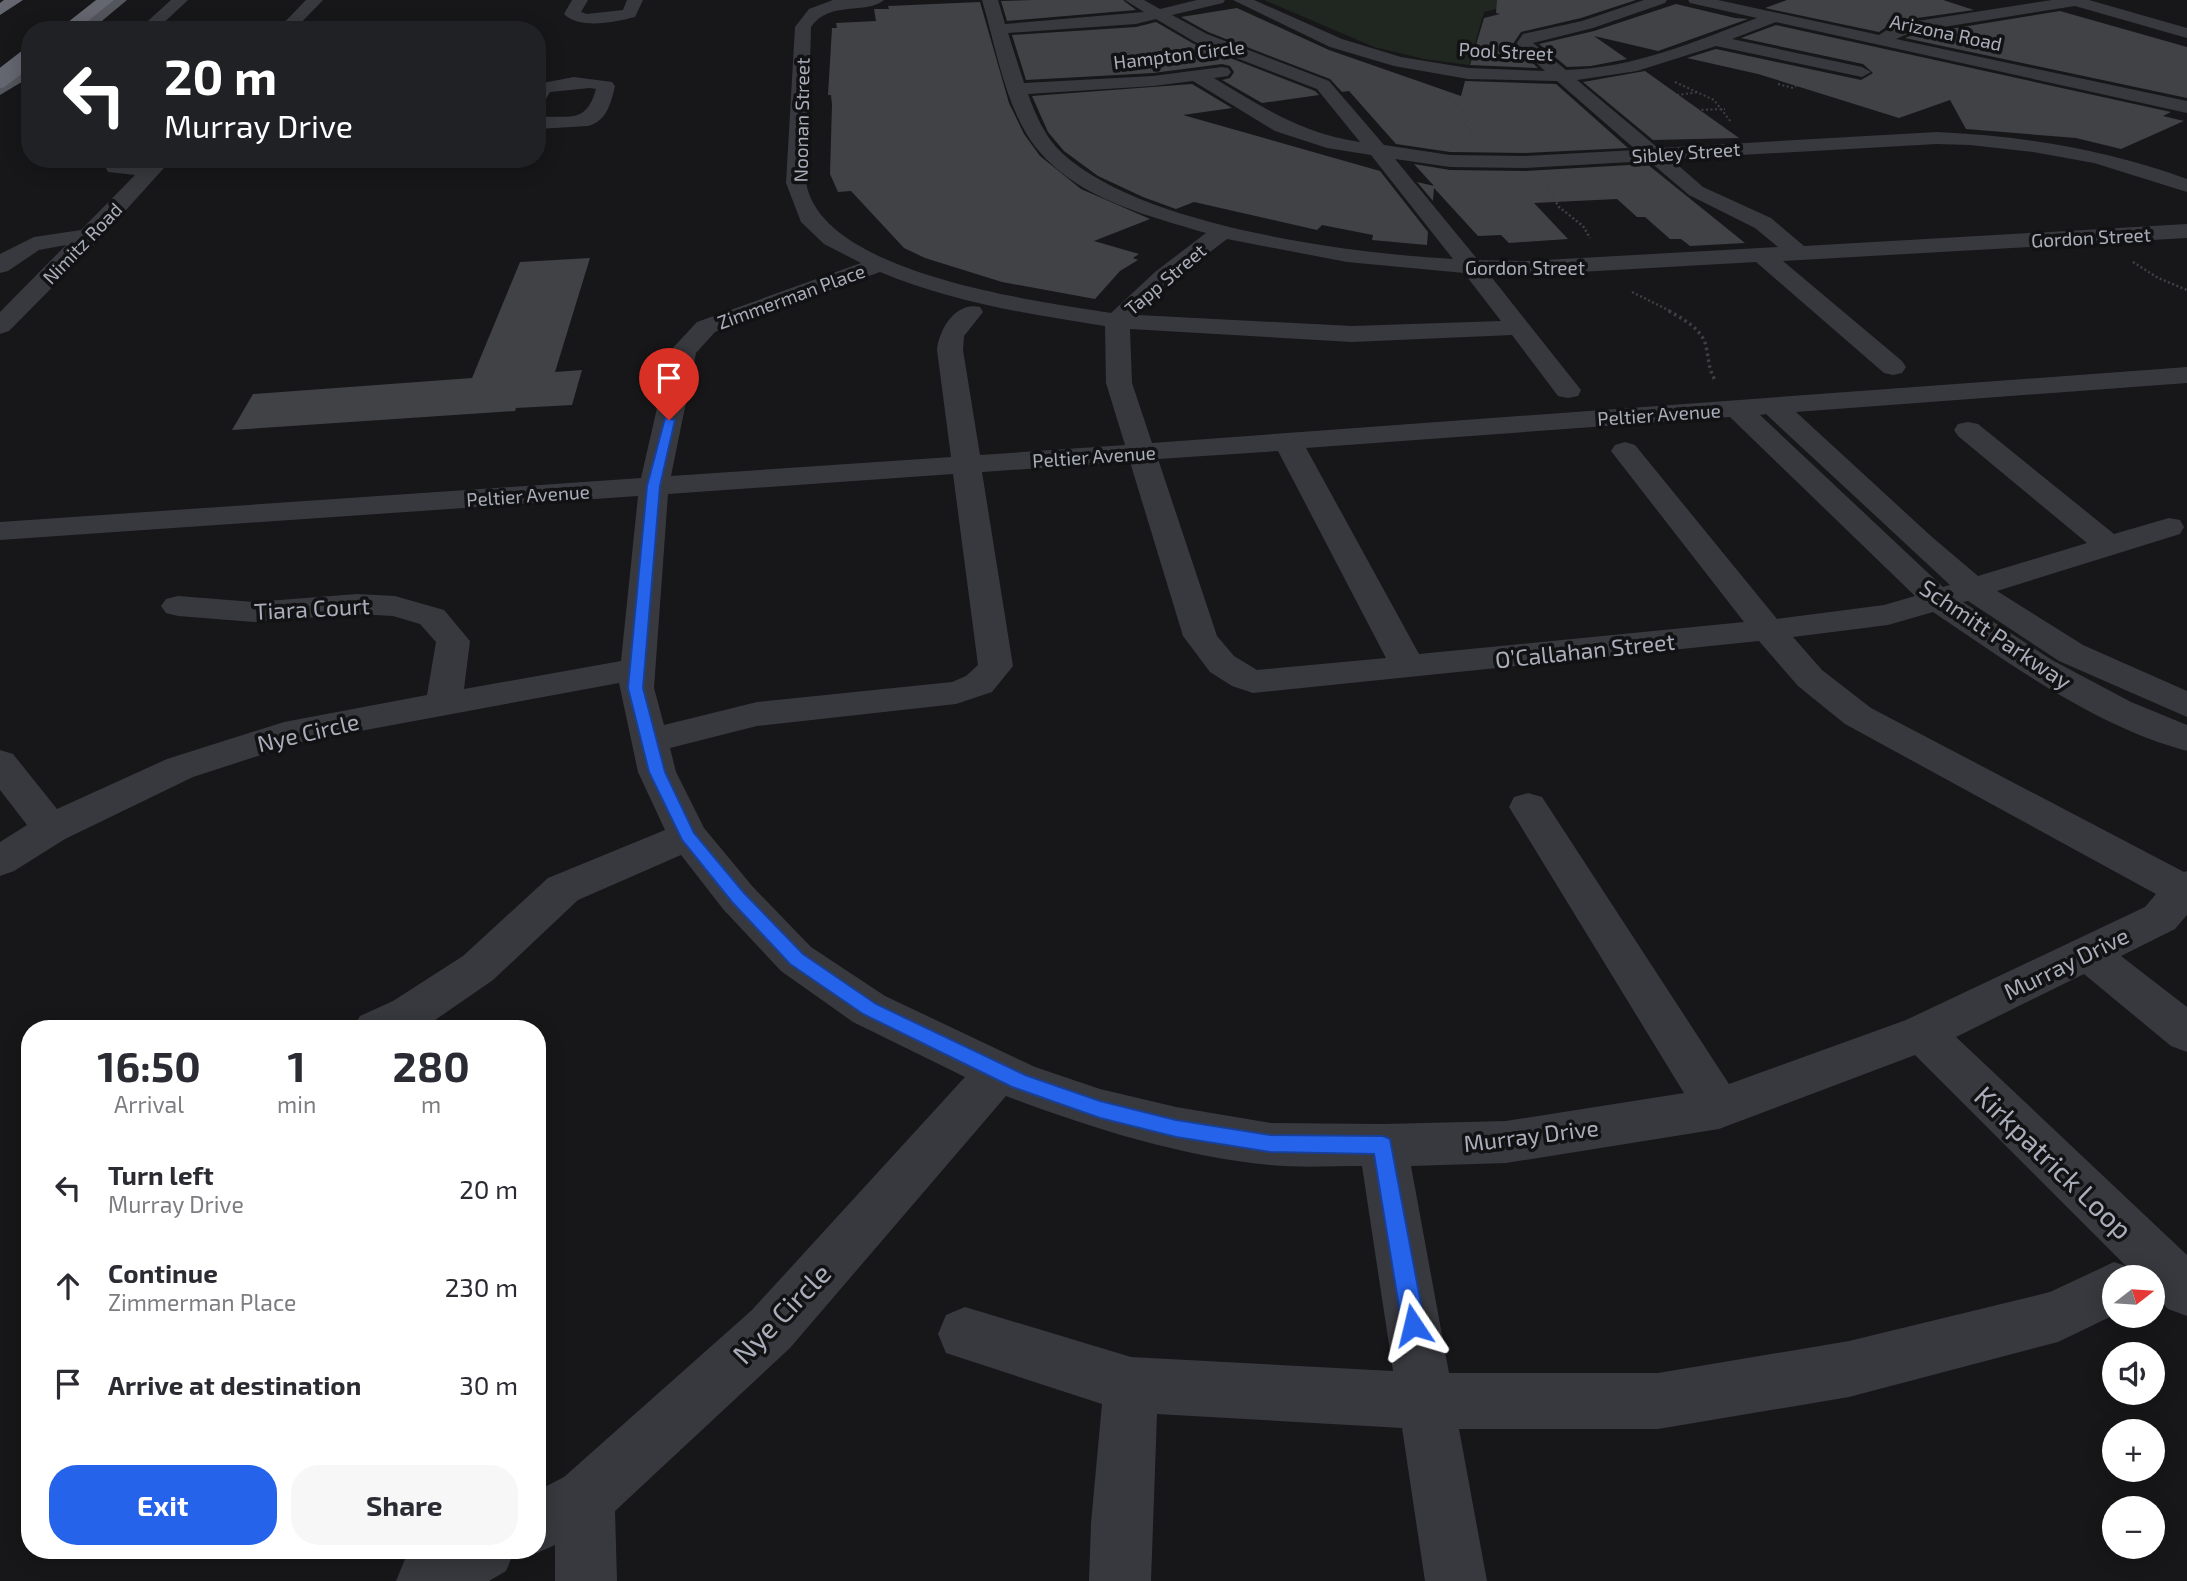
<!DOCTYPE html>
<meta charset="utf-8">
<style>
:root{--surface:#fff;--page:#f7f7f7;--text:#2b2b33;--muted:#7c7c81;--accent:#2563eb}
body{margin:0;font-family:"Exo 2",sans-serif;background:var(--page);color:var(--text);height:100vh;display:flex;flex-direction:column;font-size:26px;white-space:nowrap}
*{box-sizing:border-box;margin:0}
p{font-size:23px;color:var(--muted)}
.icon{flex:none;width:38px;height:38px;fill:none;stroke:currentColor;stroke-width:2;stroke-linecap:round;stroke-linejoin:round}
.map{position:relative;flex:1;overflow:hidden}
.drawer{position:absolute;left:21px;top:1020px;width:525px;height:539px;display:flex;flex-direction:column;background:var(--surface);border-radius:28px;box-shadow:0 4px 18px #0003}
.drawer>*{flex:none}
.hud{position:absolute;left:21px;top:21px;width:525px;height:147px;border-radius:28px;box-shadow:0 4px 18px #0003;background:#202124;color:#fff;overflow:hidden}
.needle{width:46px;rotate:73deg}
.tools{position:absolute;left:2102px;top:1265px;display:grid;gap:14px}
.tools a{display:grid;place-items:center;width:63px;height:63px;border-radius:50%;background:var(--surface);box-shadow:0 4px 18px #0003;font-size:35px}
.pin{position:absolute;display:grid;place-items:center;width:60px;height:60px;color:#fff;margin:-72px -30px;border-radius:50% 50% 50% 0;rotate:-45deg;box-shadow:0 0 7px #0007}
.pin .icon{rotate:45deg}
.me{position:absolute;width:77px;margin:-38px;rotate:350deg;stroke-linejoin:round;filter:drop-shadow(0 0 5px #0008)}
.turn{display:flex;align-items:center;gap:24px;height:147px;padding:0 28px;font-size:32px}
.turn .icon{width:91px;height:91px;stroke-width:2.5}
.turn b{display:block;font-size:49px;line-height:60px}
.eta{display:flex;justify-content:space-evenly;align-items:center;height:119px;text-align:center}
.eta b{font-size:42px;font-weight:700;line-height:49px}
.cta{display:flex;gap:14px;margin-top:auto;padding:14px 28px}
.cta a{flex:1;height:80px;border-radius:28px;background:var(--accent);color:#fff;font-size:28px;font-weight:700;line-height:80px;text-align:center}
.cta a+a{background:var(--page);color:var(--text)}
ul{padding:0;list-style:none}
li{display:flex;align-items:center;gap:21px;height:98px;padding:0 28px}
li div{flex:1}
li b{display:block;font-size:26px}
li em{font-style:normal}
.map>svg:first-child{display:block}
</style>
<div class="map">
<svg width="2187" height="1581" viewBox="0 0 2187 1581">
<rect width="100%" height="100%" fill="#171719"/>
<path fill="#1f2720" d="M1264,0H1531L1484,12L1469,65L1424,59L1374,47Z"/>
<g fill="#414246">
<path d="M1034,0H1123L1136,10L1007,21L1001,1Z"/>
<path d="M1497,0H1636L1581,18L1521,32L1513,44L1538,68L1470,65L1484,18L1500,14L1496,13Z"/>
<path d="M1787,0H1943L1974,10L1910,19L1889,25L1879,32L1765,8Z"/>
<path d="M980,2L1009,103L1024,134L1040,156L1081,189L1150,219L1094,241L1139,254L1133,258L1138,260L1120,271L1095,299L1002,282L925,258L904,248L851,191L838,192L830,174L832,105L831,95H828L832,28H837L836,23L876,21L874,9H889L888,6Z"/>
<path d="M1676,4L1735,18L1748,19L1658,51L1594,36L1627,59L1591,66L1567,67L1539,44L1594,31Z"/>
<path d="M1237,8L1329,50L1461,96L1465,81L1556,84L1628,148L1525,153L1450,152L1396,144L1349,91L1342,92L1330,79L1208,32L1181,17Z"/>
<path d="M2060,11L2187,47V98L1905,38L1913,35Z"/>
<path d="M1156,22L1194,44L1315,91L1319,95L1262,103L1222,80L1230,78L1234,72L1230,66L1222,64L1153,73L1026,80L1012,35L1136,27Z"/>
<path d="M1776,25L2171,112L2163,116L2184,121L2121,149L2076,138L1966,129L1950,100L1899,118L1758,74L1687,58L1716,49L1861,80L1873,73L1863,64L1741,38Z"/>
<path d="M1645,71L1739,138L1653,140L1583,82Z"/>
<path d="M1192,84L1232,108L1183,115L1380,171L1428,232L1427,245L1372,240L1373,235L1322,225L1317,230L1194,202L1176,209L1143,197L1098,176L1064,151L1048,132L1032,96Z"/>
<path d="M1414,164L1450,170L1525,171L1647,164L1745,243L1690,246L1681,239H1670L1645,217H1637L1617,199L1534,203L1568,239L1509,243L1501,235L1478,236L1434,188L1433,201L1417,182L1434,186Z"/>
<path d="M590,258L555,372L582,370L572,405L516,408L515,411L232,430L253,394L472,378L520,262Z"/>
</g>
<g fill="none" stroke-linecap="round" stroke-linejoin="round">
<g stroke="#3e4045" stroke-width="2" stroke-dasharray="2 2.5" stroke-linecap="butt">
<path d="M1675,82L1714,100L1731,122"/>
<path d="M1778,84L1793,88L1796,86"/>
<path d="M1677,95L1699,92"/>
<path d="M1449,97L1470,118L1465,124L1474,133"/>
<path d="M1697,110L1725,109"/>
</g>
<g stroke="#3e4045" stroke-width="2.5" stroke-dasharray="2 2.5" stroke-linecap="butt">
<path d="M1547,187L1559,207L1583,226L1590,238"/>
<path d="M2133,262L2158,278L2187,290"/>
<path d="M1632,292L1672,312"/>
</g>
<path stroke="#3e4045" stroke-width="3.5" stroke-dasharray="2.5 3.5" stroke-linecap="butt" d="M1669,311C1683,319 1702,329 1706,346C1709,359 1708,368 1715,380"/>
<g fill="#38393e" fill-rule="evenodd">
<path d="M171,0H188L156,30H138Z"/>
<path d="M306,0H323L294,30H277Z"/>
<path d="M572,0H588L581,12L587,14L623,10L627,0H643L635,17C615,22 580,30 564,14Z"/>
<path d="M833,0H884C867,15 829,0 811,27C810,63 809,98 808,134C807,149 804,167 806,182C820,274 1037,301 1111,313L1155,272L1206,233C1142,214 1063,195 1026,133C1003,94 995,44 982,0H998L1005,24L1144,12L1125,0H1144L1160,9L1197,0H1225L1223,3L1172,15L1207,34L1329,81L1384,145L1450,155L1525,156L1636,150L1557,81L1468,79L1394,66L1330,47L1233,0H1254L1342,39L1401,57L1468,68L1545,71L1516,44L1523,34L1582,21L1644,0H1667L1665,3L1593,28L1533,43L1566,70C1634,68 1694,42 1757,18L1690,3L1688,0H1718L1879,35L1890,28L1911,22L2052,0H2089L2187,28V38L2075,6L1912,32L1896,39L2187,101V113L1776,22L1732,39L1862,67L1871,72L1862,77L1716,46L1637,71L1577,80L1658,148L1937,132C2023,136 2106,149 2187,179V192L2094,163L2033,152L1970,145L1937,144L1671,159L1703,187L1771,218L1804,246L2187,224V238L1783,261L1902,361L1906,367L1902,373L1893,375L1884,373L1756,262L1527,275L1489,274L1581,390L1578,396L1568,398L1558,396L1512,335L1352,342L1130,329L1132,383L1152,443L2187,367V383L1796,412L1932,537L1978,576L2087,543L1958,436L1954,430L1958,424L1968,422L1978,424L2114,534L2169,518L2180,520L2184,527L2180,534L1997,591L2083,645L2187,691V717L2059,661L1968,601L1963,602L2052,660L2131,702L2187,725V751C2094,726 2012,665 1933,612L1888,625L1793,637L1822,670L1871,708L2184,872L2187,871V915L2175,929L2121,956L2187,1007V1052L2171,1046L2084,974L1956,1037L2187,1255V1316L2168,1309L2152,1293V1278H2114V1315L2058,1342L1849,1397L1658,1429H1459L1487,1581H1425L1402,1428L1157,1414L1151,1581H1089L1091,1523L1102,1404L946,1353L938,1334L946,1315L965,1307L1131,1357L1393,1371L1362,1166C1332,1166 1300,1168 1270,1165C1179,1156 1091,1128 1006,1096L790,1348L615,1511L617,1581H555V1545L537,1553L531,1550H537V1491L564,1477L752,1310L965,1077L853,1022L781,971L723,909L681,855L578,900L493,980L425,1027L353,1029L360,1016L393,1001L463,956L548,878L665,830L638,772L619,683L301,742L193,777L65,839L14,871L0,876V842L27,825L0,790V750L13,754L57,809L167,759L284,722L427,695L436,642L420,624L393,616L357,614L254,622L178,616L166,613L161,606L166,599L178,596L254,602L357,594L395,596L444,610L470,641L464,689L621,661L638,496L0,540V522L641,478L670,351L697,322L861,263L824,244L801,222L786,183L795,27L809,9ZM1156,19L1195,42L1317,89L1360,142C1301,133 1264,108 1214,78L1228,76L1231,72L1228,68L1222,67L1153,76L1024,83L1008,33L1136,24ZM1193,81L1275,131L1327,148L1371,155L1453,259C1347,253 1141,226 1062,153C1045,137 1036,116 1028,94L1153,86ZM1395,159L1450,167L1525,168L1649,161L1689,195L1755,228L1778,247L1527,261L1478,260ZM1227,239L1347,262L1464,273L1501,321L1352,326L1138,315L1171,282ZM880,272C952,302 1027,314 1105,326L1106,383L1125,445L980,455L963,350L964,336L983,312L980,307C956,301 939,329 937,350L951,457L671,476L696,353L715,332ZM1766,414L1950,585L1943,587L1760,415ZM1730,417L1915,596L1884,605L1777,619L1635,445L1625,442L1615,445L1611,451L1744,622L1419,654L1306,448ZM1278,451L1386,658L1257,670L1234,656L1217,636L1158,459ZM1130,462L1183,636L1210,672L1232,686L1253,693L1759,641L1798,686L1845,724L2156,894L2145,907L1906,1020L1729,1084L1542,797L1528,793L1514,797L1509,807L1684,1093L1506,1121L1383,1124L1271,1123L1176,1107L1100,1089L1035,1067L885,996L811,947L753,887L704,828L676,772L670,748L757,726L956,704L992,692L1013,666L982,472ZM953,474L978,665L966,676L952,682L757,702L664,725L654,688L668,494ZM1915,1055L2126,1266L2114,1262L2050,1292L1849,1341L1658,1373H1449L1411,1166L1506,1163L1719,1129Z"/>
<path d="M574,77L612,82L615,86C611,103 607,121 588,126L537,129V117C569,115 586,125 596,89L590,88L550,92L544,102L537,103V84Z"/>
<path d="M101,159L146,164L150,159H172L99,240L9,331L0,334V312L66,245L39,250L8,271L0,273V254L34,237L81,230L135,175L108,172Z"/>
<path d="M422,1550H515L506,1571L489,1581H396L405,1559Z"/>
</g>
<g fill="#54565d" fill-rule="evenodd">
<path d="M109,0H127L91,30H73Z"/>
<path d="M30,64V77L0,95V82Z"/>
</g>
<g fill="#646770" fill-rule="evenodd">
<path d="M4,0H23L0,15V3Z"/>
<path d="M96,0H114L77,30H58Z"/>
</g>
<path stroke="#646770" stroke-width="18" d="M0,79L30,56"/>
</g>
<path fill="#2563eb" stroke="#184099" stroke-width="2" d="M665,418L675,420L660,486L643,688L665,772L694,833L744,893L803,954L876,1004L1025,1075L1100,1101L1176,1120L1270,1135L1383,1136L1390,1139L1425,1325L1421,1332L1413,1335L1406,1332L1402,1325L1374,1154L1270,1152L1176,1137L1100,1118L1012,1087L863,1014L790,964L732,902L682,840L649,772L628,688L647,486Z"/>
<g text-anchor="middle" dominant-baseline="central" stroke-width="7" stroke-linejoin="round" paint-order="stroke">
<g font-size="19" fill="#a9aeba" stroke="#121214">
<text transform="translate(1946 32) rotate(12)">Arizona Road</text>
<text transform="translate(1506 51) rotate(3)">Pool Street</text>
<text transform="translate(1179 54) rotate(-7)">Hampton Circle</text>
<text transform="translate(801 120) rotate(-89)">Noonan Street</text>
<text transform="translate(1686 152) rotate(-4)">Sibley Street</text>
<text transform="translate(2091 237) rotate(-3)">Gordon Street</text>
<text transform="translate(82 243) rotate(-46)">Nimitz Road</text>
<text x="1525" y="267">Gordon Street</text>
<text transform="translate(1165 279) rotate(-40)">Tapp Street</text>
<text transform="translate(791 296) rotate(-20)">Zimmerman Place</text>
<text transform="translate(1659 414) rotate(-4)">Peltier Avenue</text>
<text transform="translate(1094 456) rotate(-4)">Peltier Avenue</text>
<text transform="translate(528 495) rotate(-4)">Peltier Avenue</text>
</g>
<g font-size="23" fill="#a9aeba" stroke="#121214">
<text transform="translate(312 608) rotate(-3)">Tiara Court</text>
<text transform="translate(1996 634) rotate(34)">Schmitt Parkway</text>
<text transform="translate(1585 650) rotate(-6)">O’Callahan Street</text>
<text transform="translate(308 732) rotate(-13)">Nye Circle</text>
<text transform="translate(2066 963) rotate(-26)">Murray Drive</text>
<text transform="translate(1531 1135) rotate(-7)">Murray Drive</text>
</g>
<g font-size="28" fill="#a9aeba" stroke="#121214">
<text transform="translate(2054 1162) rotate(44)">Kirkpatrick Loop</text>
<text transform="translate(781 1313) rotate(-46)">Nye Circle</text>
</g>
</g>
</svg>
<div class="tools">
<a><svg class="needle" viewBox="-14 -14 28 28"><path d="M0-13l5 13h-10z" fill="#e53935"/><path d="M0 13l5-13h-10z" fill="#7c7c81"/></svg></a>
<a><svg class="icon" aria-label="sound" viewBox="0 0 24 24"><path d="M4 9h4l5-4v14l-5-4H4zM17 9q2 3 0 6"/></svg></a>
<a>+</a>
<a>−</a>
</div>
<div class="pin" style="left:669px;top:420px;background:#d93025"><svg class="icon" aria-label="arrive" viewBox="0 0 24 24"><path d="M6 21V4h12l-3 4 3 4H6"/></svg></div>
<svg class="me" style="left:1413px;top:1325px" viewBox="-20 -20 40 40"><path d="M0-17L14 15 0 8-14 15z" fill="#2563eb" stroke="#fff" stroke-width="4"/></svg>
<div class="hud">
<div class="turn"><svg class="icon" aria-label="left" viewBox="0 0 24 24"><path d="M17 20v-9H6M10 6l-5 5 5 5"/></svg><div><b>20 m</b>Murray Drive</div></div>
</div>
<section class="drawer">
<div class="eta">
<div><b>16:50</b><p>Arrival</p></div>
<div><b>1</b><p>min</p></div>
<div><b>280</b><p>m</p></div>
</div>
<ul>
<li><svg class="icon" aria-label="left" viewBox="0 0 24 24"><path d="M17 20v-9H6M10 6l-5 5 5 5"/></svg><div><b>Turn left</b><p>Murray Drive</p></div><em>20 m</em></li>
<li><svg class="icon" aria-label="ahead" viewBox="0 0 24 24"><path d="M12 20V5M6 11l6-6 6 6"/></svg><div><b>Continue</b><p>Zimmerman Place</p></div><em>230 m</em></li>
<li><svg class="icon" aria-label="arrive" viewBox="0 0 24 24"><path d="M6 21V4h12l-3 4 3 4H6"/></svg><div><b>Arrive at destination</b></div><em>30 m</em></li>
</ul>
<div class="cta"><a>Exit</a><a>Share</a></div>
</section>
</div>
